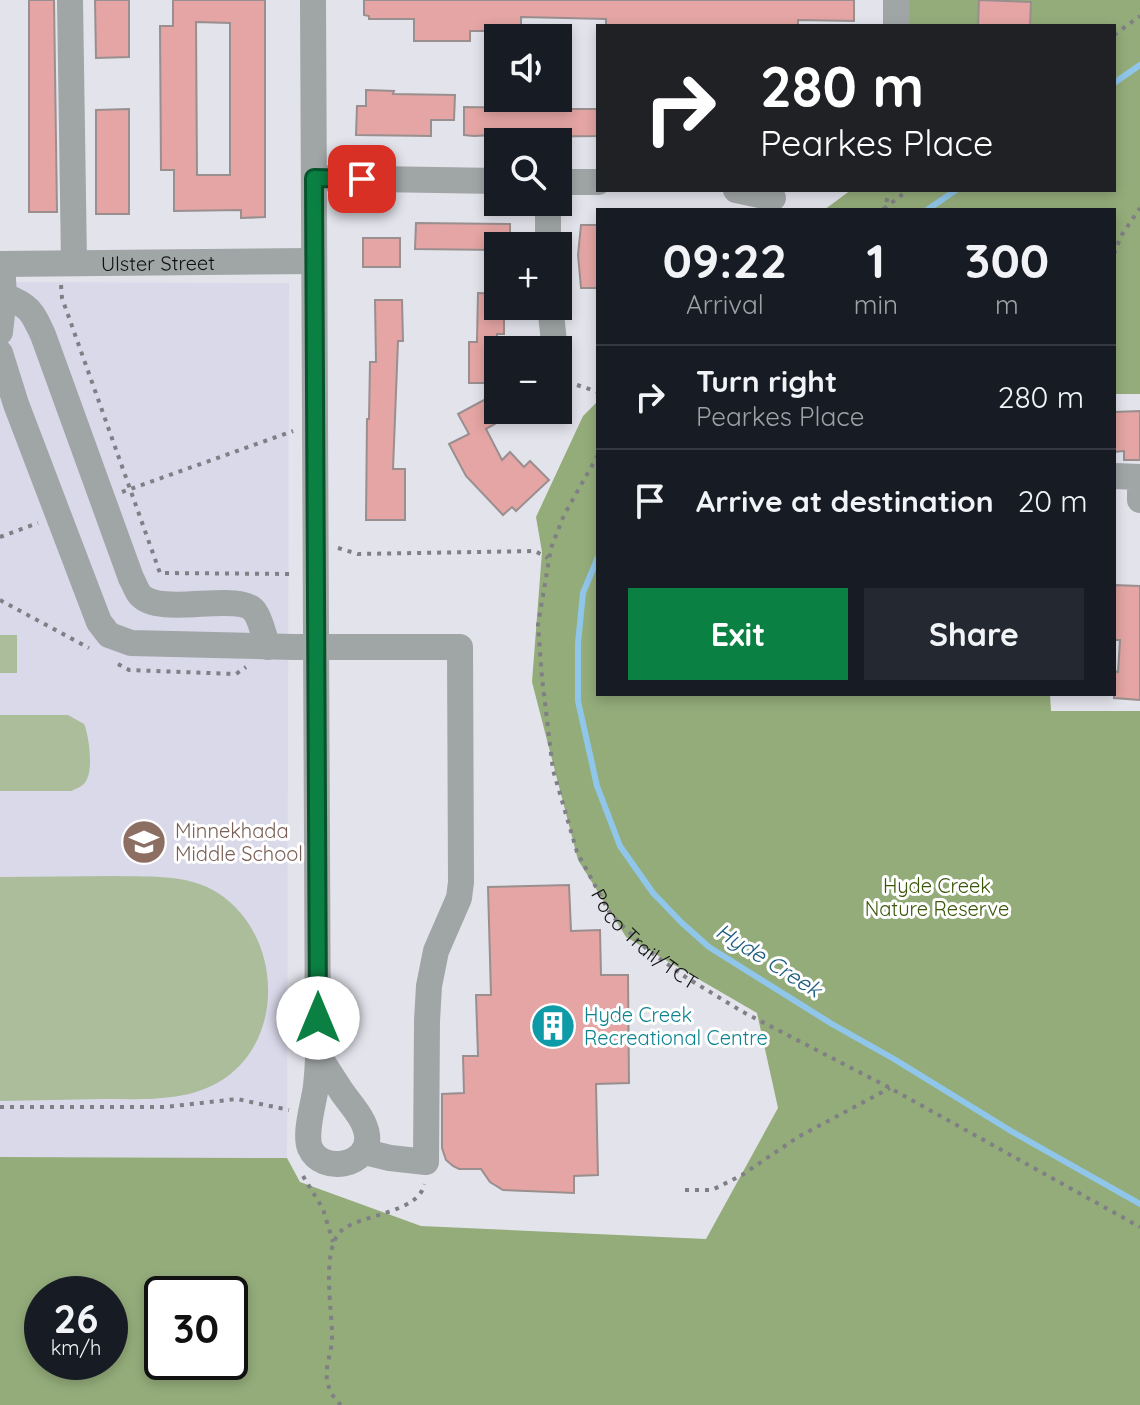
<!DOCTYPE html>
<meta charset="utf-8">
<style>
:root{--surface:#171b24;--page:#242831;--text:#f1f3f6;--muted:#9ea1a6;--line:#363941;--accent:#0b8043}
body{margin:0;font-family:Quicksand,sans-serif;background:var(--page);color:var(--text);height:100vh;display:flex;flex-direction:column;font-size:30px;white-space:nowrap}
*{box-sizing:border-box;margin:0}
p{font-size:26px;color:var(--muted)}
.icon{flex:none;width:44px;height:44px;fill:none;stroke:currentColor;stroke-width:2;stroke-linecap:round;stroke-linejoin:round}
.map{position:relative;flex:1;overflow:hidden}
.sheet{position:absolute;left:596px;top:208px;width:520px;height:488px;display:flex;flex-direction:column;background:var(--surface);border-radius:0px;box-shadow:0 4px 12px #0003}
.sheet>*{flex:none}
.guide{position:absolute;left:596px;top:24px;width:520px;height:168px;border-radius:0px;box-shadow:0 4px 12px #0003;background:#202124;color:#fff;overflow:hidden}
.buttons{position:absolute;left:484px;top:24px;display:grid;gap:16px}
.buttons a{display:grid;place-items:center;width:88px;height:88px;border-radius:0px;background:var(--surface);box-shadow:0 4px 12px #0003;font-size:40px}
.speed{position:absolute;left:24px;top:1276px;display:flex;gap:16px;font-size:40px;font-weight:700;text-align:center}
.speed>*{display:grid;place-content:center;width:104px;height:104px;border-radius:50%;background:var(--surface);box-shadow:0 4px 12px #0003;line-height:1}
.speed small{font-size:20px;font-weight:400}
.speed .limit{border:4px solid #111;border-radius:12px;background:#fff;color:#111}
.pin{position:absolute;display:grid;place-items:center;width:68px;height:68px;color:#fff;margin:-34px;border-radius:16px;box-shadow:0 4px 12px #0006}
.me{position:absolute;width:88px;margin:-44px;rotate:0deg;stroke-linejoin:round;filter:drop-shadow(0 0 6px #0008)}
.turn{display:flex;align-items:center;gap:28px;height:168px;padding:0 32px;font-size:36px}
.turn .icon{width:104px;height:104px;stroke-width:2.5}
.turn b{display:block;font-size:56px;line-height:68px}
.eta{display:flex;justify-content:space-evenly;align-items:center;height:136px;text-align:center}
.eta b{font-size:48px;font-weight:700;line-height:56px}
.action{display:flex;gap:16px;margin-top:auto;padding:16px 32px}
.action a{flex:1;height:92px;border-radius:0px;background:var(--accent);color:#fff;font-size:32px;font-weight:700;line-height:92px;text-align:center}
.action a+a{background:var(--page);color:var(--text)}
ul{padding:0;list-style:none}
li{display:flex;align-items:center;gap:24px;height:104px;padding:0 32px;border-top:2px solid var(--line)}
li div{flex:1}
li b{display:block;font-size:30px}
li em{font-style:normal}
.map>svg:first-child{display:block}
</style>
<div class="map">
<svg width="1140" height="1405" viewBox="0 0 1140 1405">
<rect width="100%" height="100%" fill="#e3e3ec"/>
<path fill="#d9d9ea" d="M0,282L289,283L287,1158L0,1157Z"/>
<g fill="#acbd9b">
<rect x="0" y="635" width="17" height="38"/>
<path d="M0,715H68L84,724C89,735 93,768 87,779C84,786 78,788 71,791H0Z"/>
<path d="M118,876C152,877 188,874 218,893C283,935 287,1044 217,1083C184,1102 140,1099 104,1099C69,1100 35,1100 0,1101V877Z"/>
</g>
<g fill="#94ac7a" fill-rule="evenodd">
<path d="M887,0H1140V394H1114V210H824L851,190H1114V26H887Z"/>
<path d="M598,401V694H1050L1051,711H1140V1405H0V1157L287,1158L300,1182L421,1226L706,1239L778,1108L757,1013L626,937L578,860L532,682L542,552L536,517L583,416ZM42,1294H110V1362H42ZM162,1294H230V1362H162Z"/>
</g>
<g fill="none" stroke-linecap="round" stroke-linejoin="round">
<g stroke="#90c6e9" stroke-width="6">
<path d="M1114,83L1140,65"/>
<path d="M927,210L956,190"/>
<path d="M598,557L583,593L578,643V701L597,786L620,846L653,893L682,923L709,947L832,1024L894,1059L1011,1131L1140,1204"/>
</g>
</g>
<g fill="#e4a5a4" stroke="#9a8f8f" stroke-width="2" fill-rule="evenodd">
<path d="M29,0H54L57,212H29Z"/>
<path d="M95,0H129V57L96,58Z"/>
<path d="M173,0H265V217L241,218V210L174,211V170H161L160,26H173ZM196,22L230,23V175H197Z"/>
<path d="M364,0H854V21L798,20V26H606V19L521,17V31H470V41H414V19H369V16L364,15Z"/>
<path d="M979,0L1031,2L1030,26H978Z"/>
<path d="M366,90L394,91L393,94L455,95L454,120H431V136L356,135L357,106H366Z"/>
<path d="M528,98H563V109H598V136L517,137V134L474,136L464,135V107L528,108Z"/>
<path d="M129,109V214H96V110Z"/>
<path d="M416,223L510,224V246H498V250L415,249Z"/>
<path d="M581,225H598V288H581L578,255Z"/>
<rect x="363" y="238" width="37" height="29"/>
<path d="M478,293L498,294V306H504V334H497L496,383H469V342H477Z"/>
<path d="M375,300H402L403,341H398L393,469H405V520H366L367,419H369L370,362H376Z"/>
<path d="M495,394L498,399V410H504L507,417L486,429L502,460L510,452L524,467L530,461L549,480L516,511L512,507L503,515L466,476L449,444L469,434L458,414Z"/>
<path d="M1140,411V460H1124V451L1114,452V412Z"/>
<path d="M1114,585L1140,586V700L1114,698V671L1118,672L1120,640H1114Z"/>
<path d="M569,885L571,931L600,930L601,975H628L629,1083L596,1084L598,1175L574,1176V1193L503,1190L490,1182L481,1169H459L453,1166L446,1160L442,1148V1094L464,1093L463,1056H478L476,995H491L488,887Z"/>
</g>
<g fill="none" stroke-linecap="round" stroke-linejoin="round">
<g stroke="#7f7f85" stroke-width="4" stroke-dasharray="4 6" stroke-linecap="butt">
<path d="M1114,35L1140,16"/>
<path d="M882,210L886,207L888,190"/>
<path d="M886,210V207L908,190"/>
<path d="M1114,254L1121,236L1140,208"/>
<path d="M61,285L62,298L160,573L294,574"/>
<path d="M577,385L598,392"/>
<path id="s1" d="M598,455L564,515L551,548L538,625L542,678L553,770L577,852L611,915L649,951L687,978L743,1012L890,1088L1140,1227"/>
<path d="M122,492L293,431"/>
<path d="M0,537L38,523"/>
<path d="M338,548L358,554L535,551L548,558"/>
<path d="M0,600L89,648"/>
<path d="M118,664L129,670L236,674L246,667"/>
<path d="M0,1107H165L237,1099L289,1110"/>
<path d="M303,1176L323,1209L333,1242"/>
<path d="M685,1190H712L742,1175L798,1137L890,1088"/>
<path d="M341,1405C335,1400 330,1392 328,1384C323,1368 333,1351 332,1335C332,1309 321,1250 341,1231C360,1214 420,1213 424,1184"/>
</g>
<g stroke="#a0a5a5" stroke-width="26">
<path d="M70,0L74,263"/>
<path d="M313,0L318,1055C318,1065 317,1076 316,1086C314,1103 304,1133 310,1148C322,1175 371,1166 367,1135C365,1119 351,1105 342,1092C334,1080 326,1067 318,1055"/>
<path d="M896,0V26"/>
<path d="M314,178L498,181"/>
<path d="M558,182H598"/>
<path d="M736,190L773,198"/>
<path d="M548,202V246"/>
<path id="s2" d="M0,264L314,261"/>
<path d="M4,296C29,305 32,311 43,335L131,578C134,583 136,590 140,595C161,618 241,590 255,612C261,620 264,637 268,647"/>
<path d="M550,306L555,350"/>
<path d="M0,332L4,296L3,279"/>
<path d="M0,353L16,404L99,622L109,635L131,643L294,647H460L461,882L459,898L436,951L429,986L427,1021L426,1162L390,1158L365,1152"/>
<path d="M558,370L559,380"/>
<path d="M1114,476L1140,477V500"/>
</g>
</g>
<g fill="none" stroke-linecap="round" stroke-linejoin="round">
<g stroke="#07532c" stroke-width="20">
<path id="route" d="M318,1018L314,178L362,179"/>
</g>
<use href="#route" stroke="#0b8043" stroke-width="14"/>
</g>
<defs>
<g id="school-disc" transform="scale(2.3)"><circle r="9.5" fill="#8d6e63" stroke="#fff"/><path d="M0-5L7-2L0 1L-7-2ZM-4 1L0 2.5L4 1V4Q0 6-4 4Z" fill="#fff"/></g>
<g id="building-disc" transform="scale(2.3)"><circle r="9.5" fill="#0f9aa8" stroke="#fff"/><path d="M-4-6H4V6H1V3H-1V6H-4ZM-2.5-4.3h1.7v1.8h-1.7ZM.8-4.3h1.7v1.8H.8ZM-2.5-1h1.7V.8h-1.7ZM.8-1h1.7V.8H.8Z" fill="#fff"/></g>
</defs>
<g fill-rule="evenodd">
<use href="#school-disc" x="144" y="842"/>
<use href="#building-disc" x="553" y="1026"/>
</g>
<g text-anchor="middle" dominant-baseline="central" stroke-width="6" stroke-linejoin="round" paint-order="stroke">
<g font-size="20" fill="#101013" stroke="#fff">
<text stroke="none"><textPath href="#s2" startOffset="158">Ulster Street</textPath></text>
<text stroke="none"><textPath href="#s1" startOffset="526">Poco Trail/TCT</textPath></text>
</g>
<g font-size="20" fill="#785e54" stroke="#fff" text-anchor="start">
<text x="175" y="830">Minnekhada<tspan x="175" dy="23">Middle School</tspan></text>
</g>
<g font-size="20" fill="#3a5608" stroke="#fff">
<text x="937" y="885">Hyde Creek<tspan x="937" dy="23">Nature Reserve</tspan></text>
</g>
<g font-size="20" fill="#0d838f" stroke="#fff" text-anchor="start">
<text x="584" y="1014">Hyde Creek<tspan x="584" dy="23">Recreational Centre</tspan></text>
</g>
<g font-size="22" font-style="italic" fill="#1f5d80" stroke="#fff">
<text transform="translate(769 960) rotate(32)">Hyde Creek</text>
</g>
</g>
</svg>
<div class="buttons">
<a><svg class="icon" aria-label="sound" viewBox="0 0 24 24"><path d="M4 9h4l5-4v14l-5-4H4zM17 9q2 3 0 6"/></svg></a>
<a><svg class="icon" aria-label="search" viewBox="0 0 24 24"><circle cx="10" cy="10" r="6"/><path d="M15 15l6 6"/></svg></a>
<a>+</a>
<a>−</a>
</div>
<div class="speed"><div>26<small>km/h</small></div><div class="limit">30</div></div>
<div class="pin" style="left:362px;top:179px;background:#d93025"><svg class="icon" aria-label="arrive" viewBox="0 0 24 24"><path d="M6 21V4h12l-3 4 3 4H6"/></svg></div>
<svg class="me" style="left:318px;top:1018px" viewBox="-20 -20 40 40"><circle r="19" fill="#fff"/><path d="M0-13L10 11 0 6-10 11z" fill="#0b8043"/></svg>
<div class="guide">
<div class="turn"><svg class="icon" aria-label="right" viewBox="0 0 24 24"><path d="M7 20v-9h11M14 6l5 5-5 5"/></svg><div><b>280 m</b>Pearkes Place</div></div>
</div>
<section class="sheet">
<div class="eta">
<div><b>09:22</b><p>Arrival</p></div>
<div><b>1</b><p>min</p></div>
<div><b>300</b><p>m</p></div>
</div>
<ul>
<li><svg class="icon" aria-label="right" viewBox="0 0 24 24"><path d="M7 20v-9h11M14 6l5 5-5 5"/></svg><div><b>Turn right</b><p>Pearkes Place</p></div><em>280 m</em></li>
<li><svg class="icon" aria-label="arrive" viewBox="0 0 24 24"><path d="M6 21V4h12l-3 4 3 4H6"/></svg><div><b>Arrive at destination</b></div><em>20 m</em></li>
</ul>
<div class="action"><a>Exit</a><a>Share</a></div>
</section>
</div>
